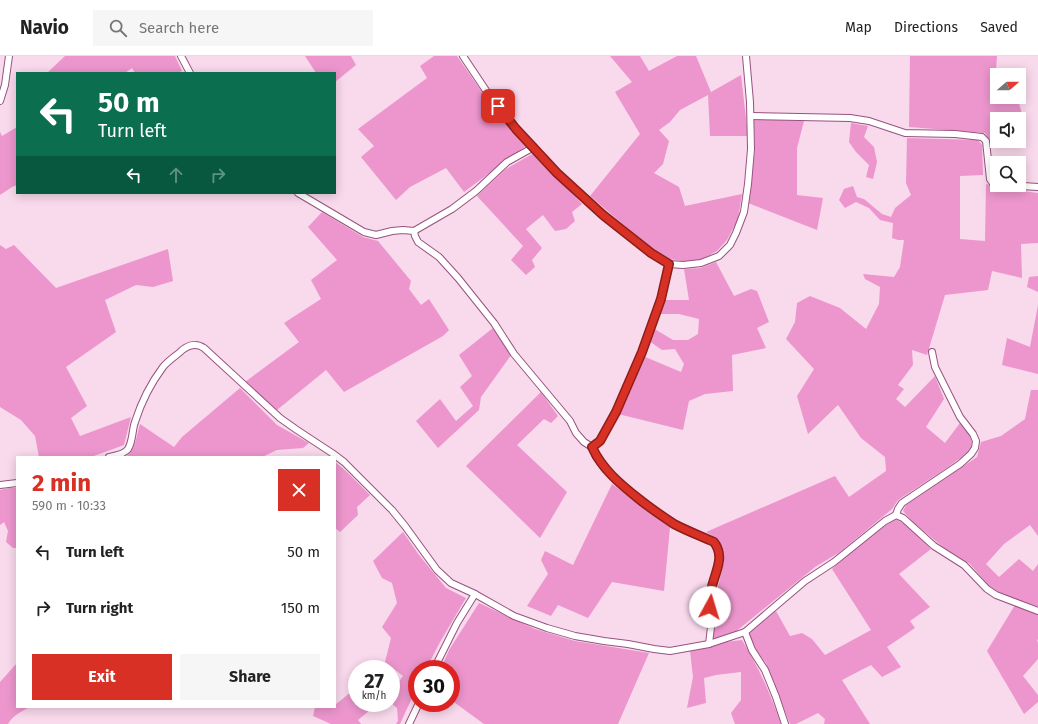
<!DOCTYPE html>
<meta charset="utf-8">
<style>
:root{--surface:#fff;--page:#f6f6f6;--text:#222;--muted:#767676;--line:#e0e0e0;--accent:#d93025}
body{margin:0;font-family:"Fira Sans",sans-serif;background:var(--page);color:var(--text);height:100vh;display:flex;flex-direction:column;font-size:15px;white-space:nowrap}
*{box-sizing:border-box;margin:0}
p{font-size:13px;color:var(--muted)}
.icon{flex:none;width:22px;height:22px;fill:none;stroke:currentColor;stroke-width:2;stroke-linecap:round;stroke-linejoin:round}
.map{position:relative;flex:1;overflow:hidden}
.panel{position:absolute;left:16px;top:400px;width:320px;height:252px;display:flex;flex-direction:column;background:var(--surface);border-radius:0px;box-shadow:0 2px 10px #0003}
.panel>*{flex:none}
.hud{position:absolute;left:16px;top:16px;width:320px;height:122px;border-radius:0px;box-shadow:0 2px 10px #0003;background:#0b6e4f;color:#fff;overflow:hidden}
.needle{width:26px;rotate:70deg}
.tools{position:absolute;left:990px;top:12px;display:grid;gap:8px}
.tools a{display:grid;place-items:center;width:36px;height:36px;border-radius:0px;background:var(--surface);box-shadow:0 2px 10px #0003;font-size:20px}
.speed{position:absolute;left:348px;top:604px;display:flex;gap:8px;font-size:20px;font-weight:700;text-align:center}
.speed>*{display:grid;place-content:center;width:52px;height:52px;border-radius:50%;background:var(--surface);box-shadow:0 2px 10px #0003;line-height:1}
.speed small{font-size:10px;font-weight:400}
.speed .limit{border:6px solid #d22;background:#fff;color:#111}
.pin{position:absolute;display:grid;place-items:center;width:34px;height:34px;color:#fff;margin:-17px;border-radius:8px;box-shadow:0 2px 6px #0006}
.me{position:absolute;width:44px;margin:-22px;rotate:6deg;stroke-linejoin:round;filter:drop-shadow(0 0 3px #0008)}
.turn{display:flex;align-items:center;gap:14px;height:84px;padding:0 16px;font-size:18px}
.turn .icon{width:52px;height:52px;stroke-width:2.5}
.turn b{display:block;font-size:28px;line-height:34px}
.lanes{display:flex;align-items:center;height:38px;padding:0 16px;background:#0003;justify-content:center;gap:20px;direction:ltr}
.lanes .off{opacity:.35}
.round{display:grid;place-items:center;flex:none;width:42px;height:42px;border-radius:0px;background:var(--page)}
.overview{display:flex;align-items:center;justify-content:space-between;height:68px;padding:0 16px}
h1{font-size:24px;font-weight:700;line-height:30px;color:var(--accent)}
.primary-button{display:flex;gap:8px;margin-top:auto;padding:8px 16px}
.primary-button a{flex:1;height:46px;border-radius:0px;background:var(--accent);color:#fff;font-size:16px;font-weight:700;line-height:46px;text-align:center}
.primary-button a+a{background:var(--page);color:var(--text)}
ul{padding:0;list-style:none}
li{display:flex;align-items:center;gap:12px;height:56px;padding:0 16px}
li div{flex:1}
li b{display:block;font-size:15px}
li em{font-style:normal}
header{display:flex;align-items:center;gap:24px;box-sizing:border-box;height:56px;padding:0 20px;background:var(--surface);border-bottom:1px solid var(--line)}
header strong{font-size:19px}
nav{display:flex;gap:22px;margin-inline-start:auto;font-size:14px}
.search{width:280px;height:36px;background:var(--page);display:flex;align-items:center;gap:10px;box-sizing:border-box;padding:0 14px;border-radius:0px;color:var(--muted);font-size:15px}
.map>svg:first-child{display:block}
</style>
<header>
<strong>Navio</strong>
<div class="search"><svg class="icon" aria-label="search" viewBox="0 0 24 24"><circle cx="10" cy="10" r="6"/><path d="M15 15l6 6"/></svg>Search here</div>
<nav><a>Map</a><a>Directions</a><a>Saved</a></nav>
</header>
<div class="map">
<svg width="1038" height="668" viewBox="0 0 1038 668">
<rect width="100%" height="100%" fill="#f9d9ec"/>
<g fill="#ec96cd">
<path d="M65,0H175L182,15L177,17H135L132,12L125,17H47Z"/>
<path d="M305,0H351L356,9L335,26V17H316Z"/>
<path d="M434,0H457L484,39L526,90L464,136L446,112L410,131L396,144L361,101L374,90L358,73L427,22L420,10Z"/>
<path d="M610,0H640L649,15L677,0H696L711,36L741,19L748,80H710L708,39L680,54L670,66L659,74L669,85L663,108L654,117L679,131L685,150L742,138L738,163L727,184L717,195L703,203L687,206L671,203L653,193L618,164L590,140L640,78L615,36L632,26Z"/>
<path d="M910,0H997L995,28L997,33V41H1010L1018,44L1023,61L1019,80V63H997V85H1013L1008,87L990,85L985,77L909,71Z"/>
<path d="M754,63L804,65L797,92V139L823,142L817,174L748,147L755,95Z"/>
<path d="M851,67L868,70L864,81L874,91L877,106L873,123L866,121L869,109L856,96L849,86Z"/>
<path d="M17,71V129L12,131L0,139V76L2,80Z"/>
<path d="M907,82L978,84L982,89L983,119L960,120V183L985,185L986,128L1007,133L1038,137V187L1021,188L1022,222L992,215L988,234L945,239L927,299L912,294L913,309L898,329L904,333L896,343L905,351L935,320L944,343L926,371L945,387L960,367C968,377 974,380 971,394L948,411L898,444L892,453L840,496L815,511L734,577L712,584L715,570L713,553L724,504L723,492L718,483L706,476L835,420L849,441L886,415L885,401L861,382L838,349L808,378L797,340L814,313L786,283L795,266L797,247L810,240L840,252L866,273L879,248L880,231L865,223L863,218L894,221L900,211L904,184H898L892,182L893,167L880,164L869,152L856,146L845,152L839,144L844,133L853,130L857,141L864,143L882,158L891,161L895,152L911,139L906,127Z"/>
<path d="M534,97L582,148L572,156L575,165L566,173L555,175L543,159L526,173L542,192L532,204L535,211L526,219L511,204L523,190L477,140L506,113Z"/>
<path d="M322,156L363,181L378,185L411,225L409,233L421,249L429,243L449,274L443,280L344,336L326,314L277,354L245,326L299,286L284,267L321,243L311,224L337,204L308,171Z"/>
<path d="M0,189L6,193L14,189L56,232L168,193L173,225L153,231L136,229L105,244L116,276L66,311L87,350L71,362L80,380L131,361L124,389L91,401H39L35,380L21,364L0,351Z"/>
<path d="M716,206L734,240L751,233L757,235L769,266L757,272L766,292L732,299L733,335L705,338L689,345L683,374L618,358L643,300L681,316L684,308L675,293L662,294L649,285L653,272L673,284H688L698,278L699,263L679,258H660L664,244H689L684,213L700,212Z"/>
<path d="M1038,220V236L1027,231L1029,221Z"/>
<path d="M1038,249V318L1002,309L1007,282L1030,291Z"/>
<path d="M493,272L511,299L481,341L479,354L438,392L416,365L440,343L456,365L473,350L460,331L472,320L459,299Z"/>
<path d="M240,332L277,369L309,387L303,392L277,394L262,401H126C135,394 137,378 140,368L174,391L182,381Z"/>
<path d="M1031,334H1038V480L1030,469L1004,488L986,508L999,521L1019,503L1033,515L1038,508V551L1000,537L989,530L970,508L943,491L913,466L903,455L906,449L977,401L981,386L1001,380L1025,363Z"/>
<path d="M541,336L558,360L551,367L544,363L517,389L567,436L540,482L466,410Z"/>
<path d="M335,406L346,415L370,439L357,451L358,459L340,476L335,472Z"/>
<path d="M612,428L670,471L664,535L612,526L588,562L558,549L551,560L527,550L548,518L541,504L545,495L573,509Z"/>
<path d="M9,432H17V492H13L6,486L8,475L4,466L0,469V434Z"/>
<path d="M895,463L905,468L931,493L899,518L930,551L910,565L915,572L887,591L901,611L882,621L871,609L842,624L870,668H824L825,663L818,657L796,668H790L766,607L757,595L748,577L776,555L790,580L802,577L812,583L825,599L871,574L832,513L868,482Z"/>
<path d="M403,476L419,499L446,532L466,542L440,586L426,613H417V631L400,668H396L398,665L397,652L391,647V636L403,620L385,606L391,582L382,571L397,547L392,527L382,522L373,505Z"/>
<path d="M479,547L535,573L575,585L649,597L618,668H484L451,644V613H441L449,594Z"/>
<path d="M1015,549L1038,558V583L1037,585L1038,586V603L1023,620L1038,639V646L1024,658L987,595Z"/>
<path d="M742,584C758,610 771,639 781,668H735L731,657L741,644V616L716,619L704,622L706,647L687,652L693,621L690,595L725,586Z"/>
<path d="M17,607V651H30C22,655 12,660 8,668H0V626Z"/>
<path d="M357,631V647H374L376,649L358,664L361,668H331L313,660L315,651H335V649Z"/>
</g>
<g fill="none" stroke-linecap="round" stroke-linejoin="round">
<g stroke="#96537f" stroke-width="8">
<g id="street">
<path d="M181,0L190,17"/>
<path d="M463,0L489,39L516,73L557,117L583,141L603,159L651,197L669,208L683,209L701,207L719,200L730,189L736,177L744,156L748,128L751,93L750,46L746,0"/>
<path d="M0,45L5,29L9,0"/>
<path d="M751,60L850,62L869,65L905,77L955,78L982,81L986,85L990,123L992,126L997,128"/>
<path d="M1006,129L1038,131"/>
<path d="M298,137L364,176L376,179L392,175L403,174L414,175L452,153L476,135L507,106L534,91"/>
<path d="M414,175L415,180L418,186L439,201L458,222L494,267L514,298L570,365L576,377L584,386L592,391L596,401L604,412L617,425L653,454L675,468L714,486L718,491L719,497V505L711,535L710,551L711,571L709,588"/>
<path d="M592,391L600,385L616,356L642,296L661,243L669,208"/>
<path d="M109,401C114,400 125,398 128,393C133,385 132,374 135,366C141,347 151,327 163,311C167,306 174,301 179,297C186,290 195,286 204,292L280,362L297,374L332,397L344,406L392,454L405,470L437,514L451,527L475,538L514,560L547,572L575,580L604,585L628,588L654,593L670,595L709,588L745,576L805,525L834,506L885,465L896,459L903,462L934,490L964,509L987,533L996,539L1038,555"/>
<path d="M0,429L17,427"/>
<path d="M896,459L898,453L902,447L960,408L971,398L975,392L976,385L973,378L960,361L935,311L932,296"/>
<path d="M745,576L752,594L765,614L776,641L785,668"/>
<path d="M434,613L457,567L475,538"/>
<path d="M409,668L419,647"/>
</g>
</g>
<use href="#street" stroke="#fff" stroke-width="6"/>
</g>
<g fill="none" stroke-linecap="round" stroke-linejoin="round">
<g stroke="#8d1f18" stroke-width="10">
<path id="route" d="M498,50L516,73L557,117L603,159L651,197L669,208L661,243L642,296L616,356L600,385L592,391C602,413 620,428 639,443C650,452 662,460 674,468C687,475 701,480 714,486C726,502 714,517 711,535C711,540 711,546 710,551"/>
</g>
<use href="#route" stroke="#d93025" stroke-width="7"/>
</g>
</svg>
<div class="tools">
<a><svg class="needle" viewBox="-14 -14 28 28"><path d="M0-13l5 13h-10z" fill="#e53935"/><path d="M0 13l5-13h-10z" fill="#767676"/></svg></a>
<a><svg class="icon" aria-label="sound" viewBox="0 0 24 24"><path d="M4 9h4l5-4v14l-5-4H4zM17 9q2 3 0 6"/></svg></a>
<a><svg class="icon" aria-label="search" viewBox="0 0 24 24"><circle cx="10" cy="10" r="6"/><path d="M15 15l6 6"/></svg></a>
</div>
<div class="speed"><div>27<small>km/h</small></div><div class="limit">30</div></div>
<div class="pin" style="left:498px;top:50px;background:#d93025"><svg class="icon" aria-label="arrive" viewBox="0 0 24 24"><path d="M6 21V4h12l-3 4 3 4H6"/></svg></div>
<svg class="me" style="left:710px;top:551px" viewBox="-20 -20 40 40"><circle r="19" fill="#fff"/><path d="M0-13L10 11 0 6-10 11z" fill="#d93025"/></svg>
<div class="hud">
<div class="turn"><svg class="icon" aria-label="left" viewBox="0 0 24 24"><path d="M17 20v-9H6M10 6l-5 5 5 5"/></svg><div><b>50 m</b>Turn left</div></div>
<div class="lanes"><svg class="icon" aria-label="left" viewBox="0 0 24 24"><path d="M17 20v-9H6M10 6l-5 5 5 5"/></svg><svg class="icon off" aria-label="ahead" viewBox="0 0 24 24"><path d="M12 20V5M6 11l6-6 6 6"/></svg><svg class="icon off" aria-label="right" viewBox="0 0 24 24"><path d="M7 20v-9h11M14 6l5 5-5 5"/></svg></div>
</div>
<section class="panel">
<div class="overview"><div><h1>2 min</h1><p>590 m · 10:33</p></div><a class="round" style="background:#d93025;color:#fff"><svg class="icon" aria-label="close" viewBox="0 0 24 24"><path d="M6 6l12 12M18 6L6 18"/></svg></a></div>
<ul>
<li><svg class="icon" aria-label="left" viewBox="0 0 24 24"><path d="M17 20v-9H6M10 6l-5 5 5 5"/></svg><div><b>Turn left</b></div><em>50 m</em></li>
<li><svg class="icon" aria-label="right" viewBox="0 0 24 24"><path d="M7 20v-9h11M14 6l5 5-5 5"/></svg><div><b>Turn right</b></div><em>150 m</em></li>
</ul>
<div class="primary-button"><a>Exit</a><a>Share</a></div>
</section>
</div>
